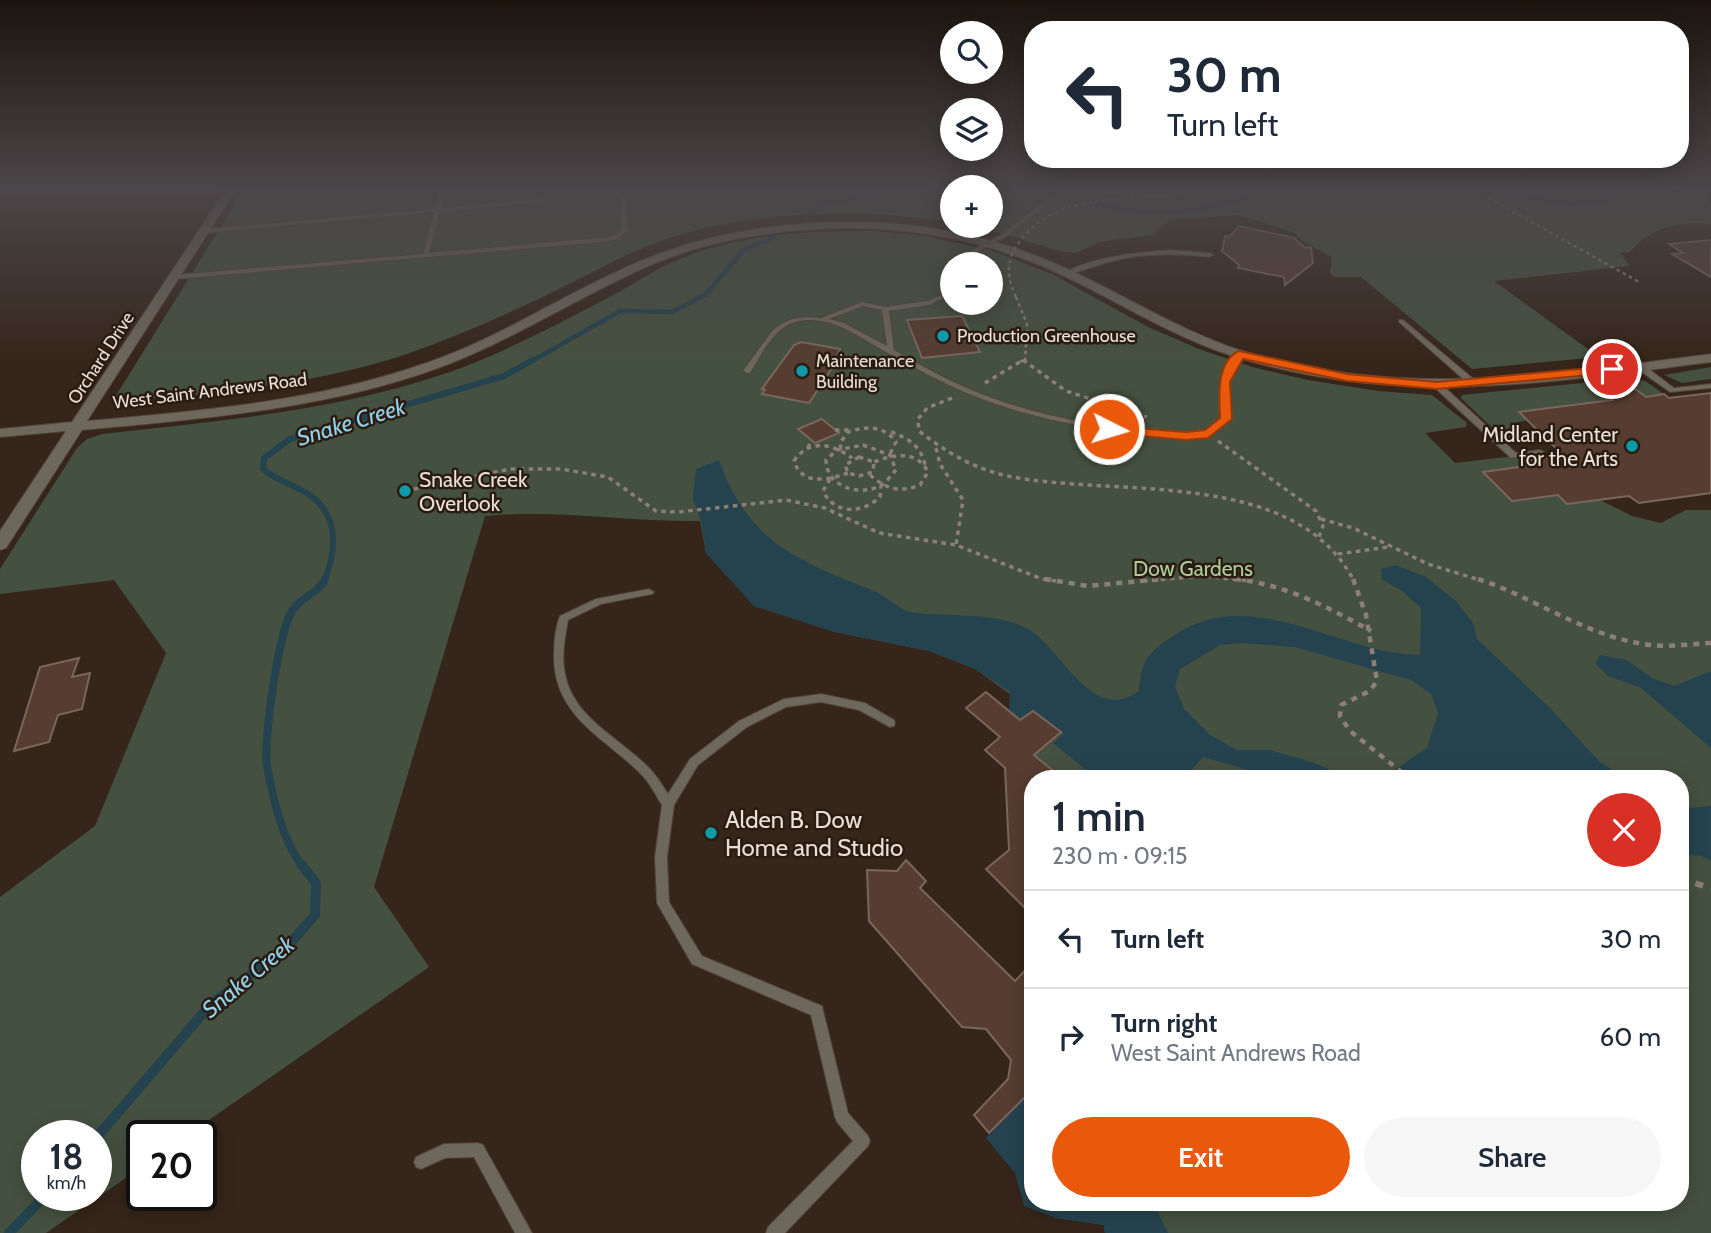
<!DOCTYPE html>
<meta charset="utf-8">
<style>
:root{--surface:#fff;--page:#f6f6f7;--text:#1f2937;--muted:#747a83;--line:#e0e1e3;--accent:#ea580c}
body{margin:0;font-family:Cabin,sans-serif;background:var(--page);color:var(--text);height:100vh;display:flex;flex-direction:column;font-size:26px;white-space:nowrap}
*{box-sizing:border-box;margin:0}
p{font-size:23px;color:var(--muted)}
.icon{flex:none;width:38px;height:38px;fill:none;stroke:currentColor;stroke-width:2;stroke-linecap:round;stroke-linejoin:round}
.map{position:relative;flex:1;overflow:hidden}
.side{position:absolute;left:1024px;top:770px;width:665px;height:441px;display:flex;flex-direction:column;background:var(--surface);border-radius:28px;box-shadow:0 4px 18px #0003}
.side>*{flex:none}
.guide{position:absolute;left:1024px;top:21px;width:665px;height:147px;border-radius:28px;box-shadow:0 4px 18px #0003;background:#fff;color:var(--text);overflow:hidden}
.buttons{position:absolute;left:940px;top:21px;display:grid;gap:14px}
.buttons a{display:grid;place-items:center;width:63px;height:63px;border-radius:50%;background:var(--surface);box-shadow:0 4px 18px #0003;font-size:35px}
.speed{position:absolute;left:21px;top:1120px;display:flex;gap:14px;font-size:35px;font-weight:700;text-align:center}
.speed>*{display:grid;place-content:center;width:91px;height:91px;border-radius:50%;background:var(--surface);box-shadow:0 4px 18px #0003;line-height:1}
.speed small{font-size:18px;font-weight:400}
.speed .limit{border:4px solid #111;border-radius:10px;background:#fff;color:#111}
.pin{position:absolute;display:grid;place-items:center;width:60px;height:60px;color:#fff;margin:-30px;border:4px solid #fff;border-radius:50%;box-shadow:0 2px 7px #0007}
.me{position:absolute;width:77px;margin:-38px;rotate:95deg;stroke-linejoin:round;filter:drop-shadow(0 0 5px #0008)}
.turn{display:flex;align-items:center;gap:24px;height:147px;padding:0 28px;font-size:32px}
.turn .icon{width:91px;height:91px;stroke-width:2.5}
.turn b{display:block;font-size:49px;line-height:60px}
.round{display:grid;place-items:center;flex:none;width:74px;height:74px;border-radius:37px;background:var(--page)}
.summary{display:flex;align-items:center;justify-content:space-between;height:119px;padding:0 28px}
h1{font-size:42px;font-weight:600;line-height:52px}
.action{display:flex;gap:14px;margin-top:auto;padding:14px 28px}
.action a{flex:1;height:80px;border-radius:42px;background:var(--accent);color:#fff;font-size:28px;font-weight:600;line-height:80px;text-align:center}
.action a+a{background:var(--page);color:var(--text)}
ul{padding:0;list-style:none}
li{display:flex;align-items:center;gap:21px;height:98px;padding:0 28px;border-top:2px solid var(--line)}
li div{flex:1}
li b{display:block;font-size:26px}
li em{font-style:normal}
.map>svg:first-child{display:block}
</style>
<div class="map">
<svg width="1711" height="1233" viewBox="0 0 1711 1233">
<rect width="100%" height="100%" fill="#35251a"/>
<g fill="#455140" fill-rule="evenodd">
<path d="M243,191H952V222C867,209 773,210 690,232C648,242 607,265 569,284C515,311 461,335 404,355C310,386 210,393 112,402Z"/>
<path d="M991,191H1711L1705,196L1710,199L1707,202L1711,203V224C1680,221 1650,228 1630,252L1620,253L1630,266L1494,281L1599,357L1472,369L1361,277H1334L1330,273L1332,257L1304,242L1293,232L1239,215L1172,219L1152,235L1099,242L1076,253L1064,252L975,226H990Z"/>
<path d="M875,231L925,236L990,250L1052,274L1148,327L1199,349L1252,367L1308,380L1378,391L1432,395L1467,423L1466,427L1425,433L1455,463L1523,455L1529,460L1521,461L1526,466L1512,501L1558,495L1568,504L1600,500L1632,516L1661,523L1686,510H1711V1233H1105L1104,1225L1056,1218L1039,1202H1680V779H1063L1034,755L1061,731L975,669L929,651L835,632L754,606L706,553L700,521C629,522 557,509 485,516L374,887L429,967L186,1136H142V1167L46,1233H0V897L95,826L166,653L114,580L0,594V569L77,448L87,439L102,434C220,421 336,411 450,372C508,351 562,322 617,293C638,281 660,267 682,258C743,233 810,231 875,231ZM952,264H990V303H952ZM37,1136H96V1195H37Z"/>
<path d="M1711,367V379L1682,383L1664,375Z"/>
<path d="M1632,378L1645,381L1664,394L1646,397L1634,388L1603,392L1612,400L1520,412L1528,420L1515,423L1537,441L1515,443L1505,440L1461,398L1462,395Z"/>
</g>
<g fill="#25434f">
<path d="M719,460C748,543 799,561 874,591C887,596 898,609 911,612C948,618 993,611 1026,628C1062,646 1090,726 1139,691C1141,660 1148,653 1173,636C1251,582 1339,654 1420,655L1421,608L1401,590L1382,580L1381,569L1396,565L1426,577L1456,601L1473,623L1477,639L1550,708L1600,762L1627,779H1374C1391,778 1410,757 1427,748L1438,713L1431,694L1411,680L1294,647L1240,643L1220,645L1180,669L1175,687L1184,709L1210,735L1237,750H1270L1315,763L1349,779H1280L1203,757L1188,774L1189,779H1097L1053,743L1064,733L1033,711L1020,720L1009,711L1010,692L975,669L929,651L835,632L754,606L706,553L701,521L693,499L696,469Z"/>
<path d="M1600,655L1627,660L1652,678L1674,686L1711,671V748L1641,688L1608,676L1595,663Z"/>
<path d="M1680,804L1690,808L1711,806V861L1702,856L1680,854Z"/>
<path d="M1032,1089V1202H1153L1168,1233H1105L1104,1225L1056,1218L1024,1206L1015,1173L986,1138Z"/>
</g>
<g fill="none" stroke-linecap="round" stroke-linejoin="round">
<g stroke="#25434f" stroke-width="4.5">
<path d="M1011,191H1020"/>
<path d="M1065,191C1121,218 1191,216 1250,196L1241,191"/>
<path d="M1487,191L1567,203L1604,202L1611,191"/>
<path d="M808,215L826,203L890,191"/>
<path d="M530,362L620,311L672,312L705,295L744,250L774,237"/>
</g>
<path stroke="#25434f" stroke-width="6" d="M324,581C336,553 340,517 311,496C296,485 278,482 263,469L264,458L290,439L504,376L533,360"/>
<path stroke="#25434f" stroke-width="8" d="M302,866C282,839 273,799 267,766C263,742 279,625 294,608C303,596 318,594 325,579"/>
<g stroke="#25434f" stroke-width="10">
<path d="M96,1138L211,1004L284,950L315,915L316,883L301,864"/>
<path d="M9,1233L46,1195"/>
</g>
</g>
<g fill="#563c31" stroke="#7b665e" stroke-width="2">
<path d="M1239,226L1294,238L1304,247L1311,248L1313,263L1285,285L1284,277L1238,268L1239,265L1222,251L1225,236L1229,237Z"/>
<path d="M1711,240V277L1672,254L1683,253L1669,244Z"/>
<path d="M962,316L980,352L922,358L907,320Z"/>
<path d="M801,342L840,349L838,353L841,354L809,403L762,394L765,390L762,389L794,345Z"/>
<path d="M1634,388L1646,397L1664,394L1669,398L1711,393V493L1639,503L1629,496L1567,504L1558,495L1512,501L1483,472L1526,466L1520,461L1564,456L1519,412L1612,400L1601,392Z"/>
<path d="M822,419L839,433L815,443L798,429Z"/>
<path d="M79,658L72,677L90,673L82,709L58,715L49,742L14,751L40,667Z"/>
<path d="M986,692L1020,720L1033,711L1061,732L1034,755L1063,779H1032V915L986,869L1009,850L1005,768L985,750L1000,737L966,708Z"/>
<path d="M906,860L926,881L920,888L1015,981L1032,963V992L1026,999L1032,1007V1046L1028,1052L1031,1091L989,1133L974,1115L1008,1079L1011,1060L986,1029L962,1027L869,921L867,870L897,871Z"/>
</g>
<g fill="none" stroke-linecap="round" stroke-linejoin="round">
<g stroke="#524338" stroke-width="2">
<g id="service">
<path d="M440,191H446L441,208L619,192V191H658L625,195L628,231L613,241L174,279L171,277L174,275L423,254L434,212L204,233L201,231L204,229L435,209ZM620,196L622,230L611,237L429,253L440,212Z"/>
<path d="M1115,191H1137L1134,193L1061,200L1048,204L1005,237L977,252L966,264H960L973,250L1001,235L1044,202L1060,196Z"/>
<path d="M1171,250L1210,253L1213,255L1210,257C1180,254 1151,253 1121,259C1102,263 1085,270 1067,275L1064,273C1092,257 1139,252 1171,250Z"/>
<path d="M952,287V293L950,295L929,305L889,311L894,350C927,369 960,387 995,399C1046,417 1098,426 1152,431C1167,432 1184,435 1200,432C1209,430 1216,425 1222,419L1220,381L1235,354L1239,352L1243,354L1228,381L1230,419C1209,443 1179,438 1151,435C1089,429 1027,418 969,394C940,382 912,366 884,351C858,336 827,313 795,322C773,329 761,355 750,373H747L743,371L772,331L781,324L792,319L807,317L821,318L862,302L885,307L927,301L946,293ZM863,306L882,310L887,346L844,323L829,319Z"/>
<path d="M1399,320H1403L1477,382V386H1471L1399,322Z"/>
<path d="M1636,364H1642L1674,388L1711,384V388L1670,392L1636,368Z"/>
<path d="M1434,383H1440L1516,453L1540,450L1544,452L1540,454L1511,458L1434,387Z"/>
<path d="M649,589L654,592L652,594L601,604L568,620C565,637 561,656 565,674C573,718 620,738 649,768C657,776 662,785 668,794L690,759L739,721L784,699L821,694L865,703L894,720L895,723L894,726L890,727L859,710L821,702L786,707L747,727L698,765L674,805L667,857L669,902L702,956L822,1006L848,1113L868,1136L870,1141L868,1146L785,1233H766L768,1227L853,1141L837,1122L835,1117L811,1015L692,964L657,903L655,857L662,805C655,794 650,783 641,774C604,737 555,717 554,658C554,644 555,628 560,616L596,599Z"/>
<path d="M478,1143L483,1145L532,1233H515L474,1157L445,1158L421,1169L416,1167L414,1162L416,1157L444,1144Z"/>
</g>
</g>
<g stroke="#524338" stroke-width="2">
<path id="minor" d="M225,191H235L87,421C202,411 320,401 429,362C504,336 570,290 643,260C709,233 780,222 851,222C928,222 1002,238 1072,271C1131,299 1186,334 1249,353C1406,399 1553,374 1711,354V362C1545,383 1403,407 1239,358C1176,339 1121,303 1062,275C994,243 923,228 847,228C779,229 711,239 648,266C578,297 513,340 441,367C327,409 202,419 82,430L6,548L0,550V531L66,431L0,437V429L72,422Z"/>
</g>
<g stroke="#8c7f76" stroke-width="2.5" stroke-dasharray="3.5 3.5" stroke-linecap="butt">
<path d="M1476,191L1639,282"/>
<path d="M1161,196L1197,191"/>
<path d="M1016,297L1027,324L1025,362"/>
<path d="M1020,362L1023,360"/>
</g>
<g stroke="#8c7f76" stroke-width="3.5" stroke-dasharray="4.5 4.5" stroke-linecap="butt">
<path d="M1023,360L1066,391L1147,417"/>
<path d="M985,383L1023,360"/>
<path d="M952,398L927,408L918,419L919,431C946,452 974,469 1008,476C1113,498 1294,466 1354,581"/>
<path d="M835,430H851"/>
<path d="M891,432C908,438 921,446 925,465"/>
<path d="M1218,441L1316,511L1323,526L1319,537"/>
<path d="M863,445L890,455L896,470C891,475 886,483 880,486C858,497 826,486 826,460L837,450Z"/>
<path d="M808,448L811,440"/>
<path d="M936,448L940,464L963,500L956,545"/>
<path d="M841,449L840,443L848,432C866,426 884,425 896,442L890,454"/>
<path d="M859,457L874,462L873,472L859,476L848,473L845,465Z"/>
<path d="M848,473C828,480 802,486 794,461C809,438 833,444 852,458"/>
<path d="M870,475C886,489 900,493 920,485L928,472C917,450 894,454 874,462"/>
<path d="M830,479L823,491C835,515 862,514 880,497L881,486"/>
<path d="M405,491L510,469H561L608,477L656,511L678,512L786,500L825,508L879,533L956,545L1042,579L1056,581"/>
<path d="M1321,519L1353,528L1428,564L1483,581"/>
<path d="M1338,554L1389,547"/>
<path d="M1143,581L1201,576L1251,581"/>
</g>
<g stroke="#8c7f76" stroke-width="4.5" stroke-dasharray="6 6" stroke-linecap="butt">
<path d="M1045,579L1088,586L1163,579"/>
<path d="M1235,579C1284,584 1328,607 1371,631"/>
<path d="M1353,579L1366,615L1377,681L1370,691L1341,705L1340,716L1350,731L1410,779"/>
<path d="M1478,579C1536,598 1588,638 1651,645C1670,647 1692,644 1711,643"/>
</g>
<path stroke="#8c7f76" stroke-width="6" stroke-dasharray="8 8" stroke-linecap="butt" d="M1680,879L1711,888"/>
<use href="#service" fill="#6d675c" fill-rule="evenodd"/>
<use href="#minor" fill="#6d675c" fill-rule="evenodd"/>
<path stroke="#8c7f76" stroke-width="2.5" stroke-dasharray="3.5 3.5" stroke-linecap="butt" d="M1016,297C1006,277 1006,259 1020,241C1051,198 1113,199 1161,196"/>
</g>
<linearGradient id="sky" x2="0" y2="1"><stop stop-color="#1d140e"/><stop offset="0.52" stop-color="#4b4649"/><stop offset="1" stop-color="#4b4649" stop-opacity="0"/></linearGradient>
<rect width="1711" height="364" fill="url(#sky)"/>
<path fill="#ea580c" stroke="#983908" stroke-width="2" d="M1239,351L1347,374L1437,382L1612,366L1618,369L1612,373L1437,389L1347,381L1243,359L1230,382L1232,419L1208,438L1186,440L1109,433L1103,429L1109,426L1186,432L1205,430L1220,418C1219,397 1216,361 1239,351Z"/>
<g fill="#0f9aa8" stroke="#2a1c11" stroke-width="2.5">
<circle cx="943" cy="336" r="7"/>
<circle cx="802" cy="371" r="7"/>
<circle cx="1632" cy="446" r="7"/>
<circle cx="405" cy="491" r="7"/>
<circle cx="711" cy="833" r="7"/>
</g>
<g text-anchor="middle" dominant-baseline="central" stroke-width="5" stroke-linejoin="round" paint-order="stroke">
<g font-size="18" fill="#e9dfd7" stroke="#2a1c11" text-anchor="start">
<text x="957" y="336">Production Greenhouse</text>
<text x="816" y="361">Maintenance<tspan x="816" dy="21">Building</tspan></text>
</g>
<g font-size="18" fill="#e9dfd7" stroke="#2a1c11">
<text transform="translate(101 358) rotate(-57)">Orchard Drive</text>
<text transform="translate(210 391) rotate(-7)">West Saint Andrews Road</text>
</g>
<g font-size="21" fill="#e9dfd7" stroke="#2a1c11" text-anchor="end">
<text x="1618" y="434">Midland Center<tspan x="1618" dy="24">for the Arts</tspan></text>
<text x="419" y="479" text-anchor="start">Snake Creek<tspan x="419" dy="24">Overlook</tspan></text>
</g>
<g font-size="21" fill="#adcc9e" stroke="#2a1c11">
<text x="1193" y="568">Dow Gardens</text>
</g>
<g font-size="23" font-style="italic" fill="#93d0e9" stroke="#2a1c11">
<text transform="translate(351 422) rotate(-17)">Snake Creek</text>
<text transform="translate(248 977) rotate(-40)">Snake Creek</text>
</g>
<g font-size="24" fill="#e9dfd7" stroke="#2a1c11" text-anchor="start">
<text x="725" y="819">Alden B. Dow<tspan x="725" dy="28">Home and Studio</tspan></text>
</g>
</g>
</svg>
<div class="buttons">
<a><svg class="icon" aria-label="search" viewBox="0 0 24 24"><circle cx="10" cy="10" r="6"/><path d="M15 15l6 6"/></svg></a>
<a><svg class="icon" aria-label="layers" viewBox="0 0 24 24"><path d="M12 4l9 5-9 5-9-5zM3 14l9 5 9-5"/></svg></a>
<a>+</a>
<a>−</a>
</div>
<div class="speed"><div>18<small>km/h</small></div><div class="limit">20</div></div>
<div class="pin" style="left:1612px;top:369px;background:#d93025"><svg class="icon" aria-label="arrive" viewBox="0 0 24 24"><path d="M6 21V4h12l-3 4 3 4H6"/></svg></div>
<svg class="me" style="left:1109px;top:429px" viewBox="-20 -20 40 40"><circle r="17" fill="#ea580c" stroke="#fff" stroke-width="3"/><path d="M0-11L8 9 0 5-8 9z" fill="#fff"/></svg>
<div class="guide">
<div class="turn"><svg class="icon" aria-label="left" viewBox="0 0 24 24"><path d="M17 20v-9H6M10 6l-5 5 5 5"/></svg><div><b>30 m</b>Turn left</div></div>
</div>
<section class="side">
<div class="summary"><div><h1>1 min</h1><p>230 m · 09:15</p></div><a class="round" style="background:#d93025;color:#fff"><svg class="icon" aria-label="close" viewBox="0 0 24 24"><path d="M6 6l12 12M18 6L6 18"/></svg></a></div>
<ul>
<li><svg class="icon" aria-label="left" viewBox="0 0 24 24"><path d="M17 20v-9H6M10 6l-5 5 5 5"/></svg><div><b>Turn left</b></div><em>30 m</em></li>
<li><svg class="icon" aria-label="right" viewBox="0 0 24 24"><path d="M7 20v-9h11M14 6l5 5-5 5"/></svg><div><b>Turn right</b><p>West Saint Andrews Road</p></div><em>60 m</em></li>
</ul>
<div class="action"><a>Exit</a><a>Share</a></div>
</section>
</div>
